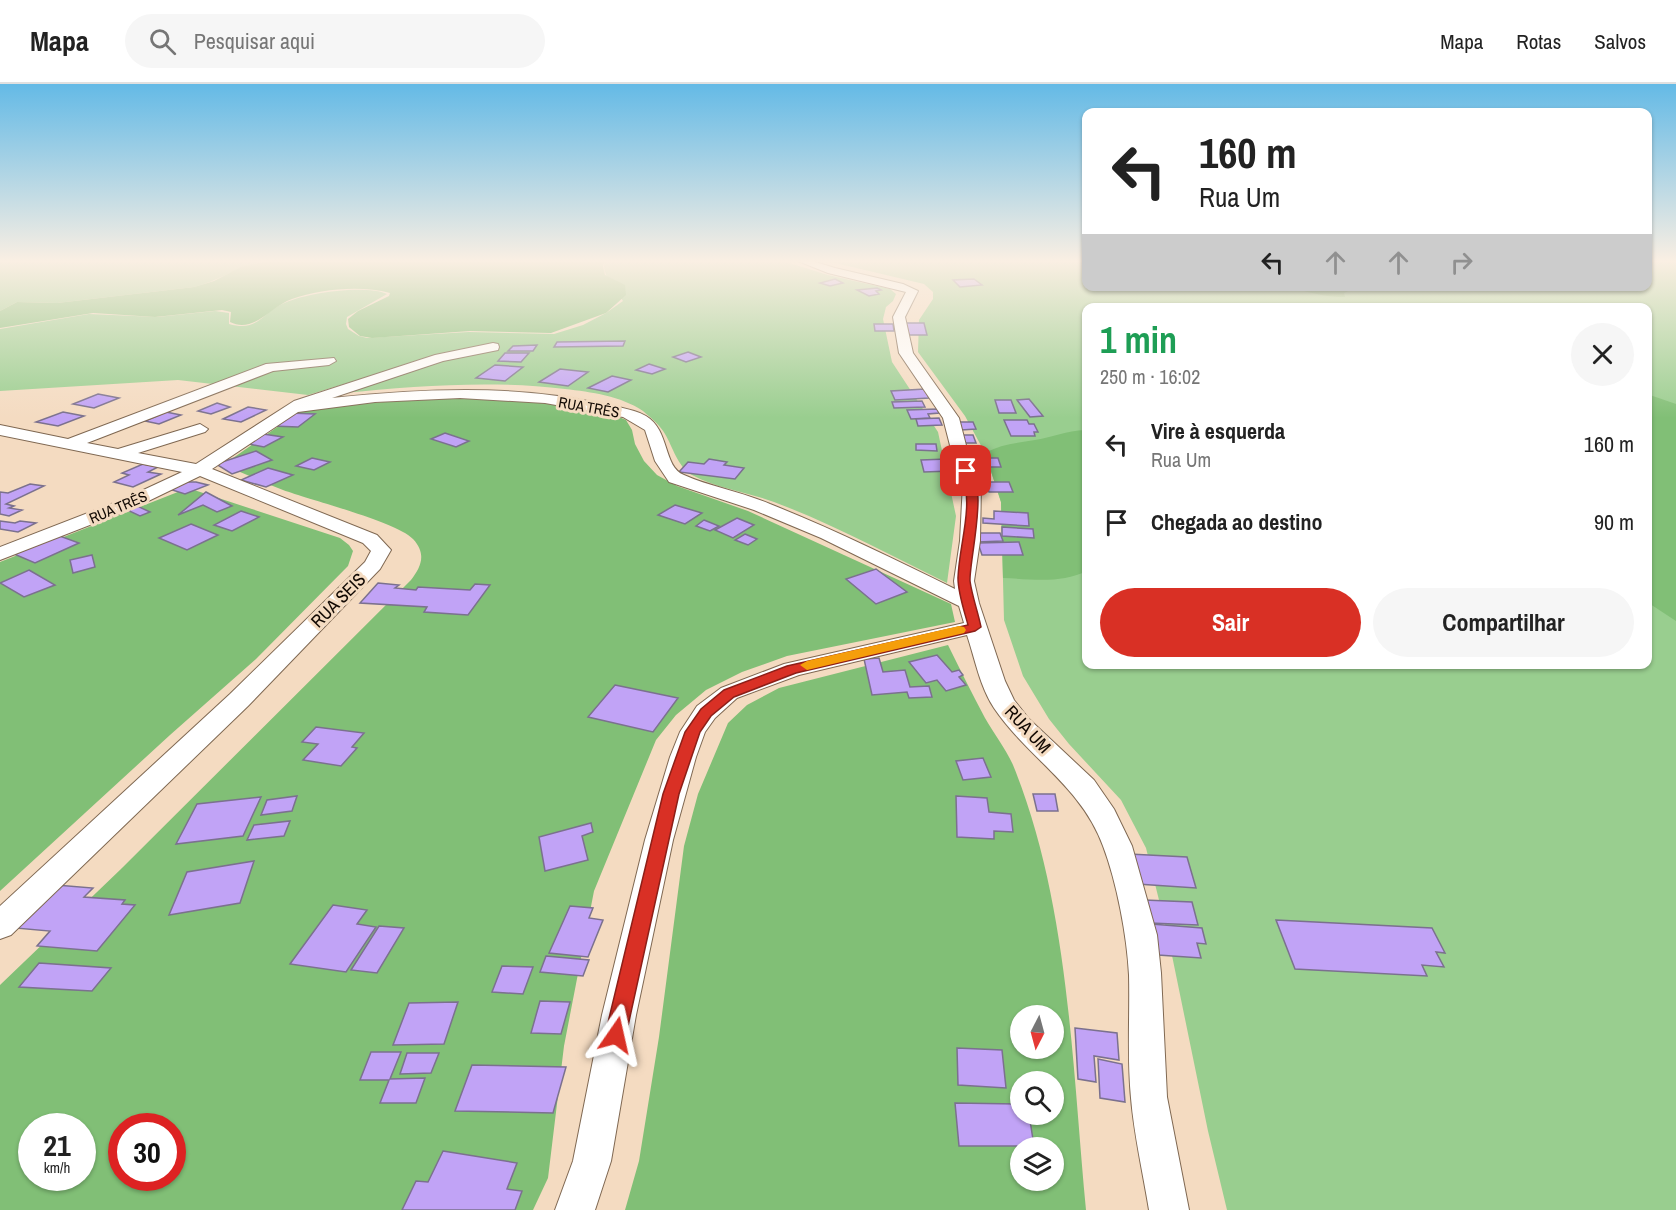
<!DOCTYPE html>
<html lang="pt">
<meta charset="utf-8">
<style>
:root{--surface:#fff;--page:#f6f6f6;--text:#222;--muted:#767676;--line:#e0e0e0;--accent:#d93025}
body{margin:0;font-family:"Archivo Narrow",sans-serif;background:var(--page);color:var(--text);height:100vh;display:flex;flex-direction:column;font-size:22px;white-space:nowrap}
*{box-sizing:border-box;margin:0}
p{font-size:20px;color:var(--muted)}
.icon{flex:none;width:33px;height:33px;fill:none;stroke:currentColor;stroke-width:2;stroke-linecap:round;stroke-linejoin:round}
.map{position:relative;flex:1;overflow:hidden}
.side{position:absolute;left:1082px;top:219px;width:570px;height:366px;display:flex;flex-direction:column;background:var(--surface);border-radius:12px;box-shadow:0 2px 4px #0004}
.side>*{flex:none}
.top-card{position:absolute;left:1082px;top:24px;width:570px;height:183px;border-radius:12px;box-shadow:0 2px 4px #0004;background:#fff;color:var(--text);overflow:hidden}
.needle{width:39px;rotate:186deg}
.controls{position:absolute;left:1010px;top:921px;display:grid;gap:12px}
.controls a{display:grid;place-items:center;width:54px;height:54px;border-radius:50%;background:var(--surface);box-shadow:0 2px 4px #0004;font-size:30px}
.speed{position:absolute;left:18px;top:1029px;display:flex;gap:12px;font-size:30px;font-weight:700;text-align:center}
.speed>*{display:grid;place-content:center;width:78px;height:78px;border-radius:50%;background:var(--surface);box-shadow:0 2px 4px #0004;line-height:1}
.speed small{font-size:15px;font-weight:400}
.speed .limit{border:9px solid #d22;background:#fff;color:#111}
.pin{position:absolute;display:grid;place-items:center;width:51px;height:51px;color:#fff;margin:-26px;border-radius:12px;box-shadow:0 3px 9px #0006}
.me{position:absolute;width:66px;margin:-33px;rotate:11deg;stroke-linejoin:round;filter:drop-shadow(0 0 4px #0008)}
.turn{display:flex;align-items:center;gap:21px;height:126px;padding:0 18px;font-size:27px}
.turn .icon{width:78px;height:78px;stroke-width:2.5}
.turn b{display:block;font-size:42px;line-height:51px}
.lanes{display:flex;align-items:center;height:57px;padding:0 18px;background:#0003;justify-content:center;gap:30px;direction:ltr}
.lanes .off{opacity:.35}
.round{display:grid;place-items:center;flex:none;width:63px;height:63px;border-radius:32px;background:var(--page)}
.summary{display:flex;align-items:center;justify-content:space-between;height:102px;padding:0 18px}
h1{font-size:36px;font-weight:700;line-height:45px;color:#1e9e55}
.button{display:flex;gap:12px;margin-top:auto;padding:12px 18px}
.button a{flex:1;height:69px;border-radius:36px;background:var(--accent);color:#fff;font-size:24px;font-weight:700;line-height:69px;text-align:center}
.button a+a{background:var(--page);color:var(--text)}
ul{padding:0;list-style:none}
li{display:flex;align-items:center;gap:18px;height:78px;padding:0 18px}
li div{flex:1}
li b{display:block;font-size:22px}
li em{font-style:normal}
header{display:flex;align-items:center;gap:36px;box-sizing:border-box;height:84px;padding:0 30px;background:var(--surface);border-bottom:2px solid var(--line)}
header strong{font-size:28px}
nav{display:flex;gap:33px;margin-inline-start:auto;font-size:21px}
.search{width:420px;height:54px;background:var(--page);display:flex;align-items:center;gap:15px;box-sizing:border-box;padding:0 21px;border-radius:33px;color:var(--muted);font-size:22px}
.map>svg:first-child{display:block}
</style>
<header>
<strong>Mapa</strong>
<div class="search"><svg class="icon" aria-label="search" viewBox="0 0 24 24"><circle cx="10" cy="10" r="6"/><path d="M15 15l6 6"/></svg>Pesquisar aqui</div>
<nav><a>Mapa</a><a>Rotas</a><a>Salvos</a></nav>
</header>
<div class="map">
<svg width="1676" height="1126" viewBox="0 0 1676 1126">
<rect width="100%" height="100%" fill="#f4dbc1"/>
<g fill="#99ce8f" fill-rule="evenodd">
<path d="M0,177H267C238,182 221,196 194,203L57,219L17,218L0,227Z"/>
<path d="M605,177H783L828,191L890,205L896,210L893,217L886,223L883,235L892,278L938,348L956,432L947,499C890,471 833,440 774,418C747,408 718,405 692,391C677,382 673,363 665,350C661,342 650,333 643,327C621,312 591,308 565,305C490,296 417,302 343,309L413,279L308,311L178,296L0,307V245L89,230L157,233L215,227L229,229V240C258,248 261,230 282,220C304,209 365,200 387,210L347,233L346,240L348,245L359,252L367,254L469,248L554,250L583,241L606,229L623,217C616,205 600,190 605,177Z"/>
<path d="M827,177H1086V202H1647V177H1676V1126H1227L1208,1047L1168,852L1146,764L1121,716L1069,660L1049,635L1023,592L1004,536L1001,418L985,369L965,332L918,268L919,236L933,215V208L924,200ZM1086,224H1647V580H1086Z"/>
</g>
<g fill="#81bf76" fill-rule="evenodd">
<path d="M267,177H605L603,182L605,191L625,201L626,211L606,229L551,249L470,247L372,254L360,252L349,243L348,235L358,227L389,212L390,209C361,201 320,205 292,215C271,222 254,250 230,238L231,228L222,226L155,233L93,229L0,244V227L17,218L57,219L194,203L214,197L241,183Z"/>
<path d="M1359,202L1344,209L1345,213C1333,214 1303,208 1292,203Z"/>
<path d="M1647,310L1676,320V537L1647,518Z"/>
<path d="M440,313L541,318L610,329L626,336L632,346L635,360L644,377L657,391L677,402L748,427L951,520L955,538L787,572L742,588L706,606L676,631L656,656L594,807L564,962L548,1094L533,1126H0V901L121,785L411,496C421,483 427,470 413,455C397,438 310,416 283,406C263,398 243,389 223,381L303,325ZM32,1042H82V1094H32ZM122,1042H172V1094H122Z"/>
<path d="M1086,346V487C1062,500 1030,495 1003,494L1001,418L985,369C1001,360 1017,359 1035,356C1054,353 1065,347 1086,346Z"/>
<path d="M188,404L340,454L349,461L353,467L348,482L256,575L170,651L0,807V478Z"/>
<path d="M948,561C960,585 972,610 985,634C994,650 1006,665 1013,681C1069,819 1072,980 1086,1126H625L639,1077L659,953L684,762L698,710L728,639L747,621L779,604ZM1020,932H1053V964H1020ZM1020,998H1053V1030H1020ZM1020,1064H1053V1096H1020Z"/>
</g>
<g fill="#c1a3f6" stroke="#7b718e" stroke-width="1.5">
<path d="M835,195L843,199L830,202L820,199Z"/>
<path d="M974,195L982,201L960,203L953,196Z"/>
<path d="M877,204L881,206L876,207L879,210L869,212L857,206Z"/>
<path d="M906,239H924L927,251H909Z"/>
<path d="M874,240H893L894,247H875Z"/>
<path d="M625,257L623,262L554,263L557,258Z"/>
<path d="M537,261L533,267H508L513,262Z"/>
<path d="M688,268L701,273L686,278L673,273Z"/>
<path d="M505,269H529L521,278L498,277Z"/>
<path d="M649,280L665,285L652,290L636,286Z"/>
<path d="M495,281L523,283L505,297L476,294Z"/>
<path d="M560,285L588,288L568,302L539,298Z"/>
<path d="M612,292L631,296L608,308L588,304Z"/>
<path d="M925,305L929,314L895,316L891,307Z"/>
<path d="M98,310L119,314L94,324L73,320Z"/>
<path d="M1029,315L1043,332L1030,333L1017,316Z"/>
<path d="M995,316H1011L1016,329H999Z"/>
<path d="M922,317L925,323L894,324L892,318Z"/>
<path d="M217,319L230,323L211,330L198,327Z"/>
<path d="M248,323L266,326L241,338L223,335Z"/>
<path d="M937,325L939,329L928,330L930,334L911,335L907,326Z"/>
<path d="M63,328L84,332L58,342L36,338Z"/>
<path d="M166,328L181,331L159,340L145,337Z"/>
<path d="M290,329L315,330L298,343L273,342Z"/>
<path d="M939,334L942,341L918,342L916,335Z"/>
<path d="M1004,336H1027L1029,340H1034L1038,348H1034L1035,352H1011Z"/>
<path d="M958,338H973L976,345L961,346Z"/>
<path d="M445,349L469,357L456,363L431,355Z"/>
<path d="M263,350L283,353L264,363L244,359Z"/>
<path d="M959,351H973L976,359H962Z"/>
<path d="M916,360H936L937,367L916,366Z"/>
<path d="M256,367L272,376L232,390L216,380Z"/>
<path d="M312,374L330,378L314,386L296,382Z"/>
<path d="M975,374H998L1001,383H977Z"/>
<path d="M709,375L727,378L724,381L744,384L735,395L679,388L688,378L704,380Z"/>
<path d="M947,375L951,387L924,388L921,376Z"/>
<path d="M143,380L158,383L148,388L161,390L133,403L114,398L129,391L122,389Z"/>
<path d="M268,384L293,391L266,403L241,396Z"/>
<path d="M187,398H196L208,401L185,410L169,405Z"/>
<path d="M986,398H1009L1013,408H989Z"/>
<path d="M30,400L44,402L6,420L14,422L9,424L22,426L9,432L0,430V408L8,409Z"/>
<path d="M206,408L232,422L217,428L203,421L178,431Z"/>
<path d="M133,420L150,428L140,432L123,424Z"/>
<path d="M675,421L702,429L685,440L658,431Z"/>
<path d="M241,427L259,433L232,447L214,441Z"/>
<path d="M994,427L1028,429L1029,442L983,439V434L994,435Z"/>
<path d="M737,434L754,441L733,454L715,446Z"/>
<path d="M704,436L719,442L710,447L696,442Z"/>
<path d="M0,437L15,439L20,437L36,439L18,448L0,445Z"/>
<path d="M191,440L218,451L187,466L159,454Z"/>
<path d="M1002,443L1033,445L1034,454L1002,452Z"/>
<path d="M975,449H1000L1003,457L977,458Z"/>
<path d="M745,450L757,455L748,461L735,456Z"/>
<path d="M57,451L79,459L35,479L14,470Z"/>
<path d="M1019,458L1023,471H982L978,459Z"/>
<path d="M92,471L95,483L73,489L70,476Z"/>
<path d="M876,485L907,508L876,520L846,495Z"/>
<path d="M29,486L55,501L24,513L0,499Z"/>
<path d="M378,499L399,501L395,504L416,506L418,503L470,506L475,500L490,501L468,531L424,528L427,523L360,519Z"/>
<path d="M937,571L952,588L959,586L963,591L959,593L966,601L946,607L937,596L926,599L909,578Z"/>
<path d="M879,574L883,588L905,586L910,603L929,602L932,613L909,614L907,608L872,611L864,575Z"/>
<path d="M615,601L678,614L653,648L588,633Z"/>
<path d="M316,643L364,649L352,663L357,664L341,682L303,676L318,660L302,658Z"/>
<path d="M983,674L991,693L963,696L956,677Z"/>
<path d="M1033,710H1055L1058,727H1037Z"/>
<path d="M297,712L292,727L261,731L267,716Z"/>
<path d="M956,712L987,714L989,728L1011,730L1013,748L994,747V755L957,753Z"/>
<path d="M261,713L243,752L176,760L197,720Z"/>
<path d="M290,737L284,752L247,756L254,741Z"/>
<path d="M591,739L593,748L582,752L588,776L545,787L539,753Z"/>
<path d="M1129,770L1187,773L1196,804L1137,800Z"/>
<path d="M254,777L240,819L169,831L187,788Z"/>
<path d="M56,801L93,804L84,813L125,816L122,820L135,821L97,867L37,862L50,847L15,844Z"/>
<path d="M1144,816L1192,818L1198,841L1150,839Z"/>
<path d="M333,821L367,826L357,840L376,843L346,888L290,880Z"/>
<path d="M570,822L593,824L589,834L603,836L588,873L549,869Z"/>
<path d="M1276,836L1432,844L1445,869L1436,868L1444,883L1422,881L1427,892L1295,885Z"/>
<path d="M1151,840L1202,844L1206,860L1197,859L1201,874L1158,871Z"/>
<path d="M379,842L404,844L377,889L351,886Z"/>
<path d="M546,872L589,876L583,892L540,888Z"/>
<path d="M39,879L111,884L92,907L19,903Z"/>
<path d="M502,882L533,883L523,910L492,908Z"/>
<path d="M540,917L570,918L561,950L531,949Z"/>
<path d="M458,918L444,960L393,961L409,919Z"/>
<path d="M1075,944L1117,949L1119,976L1094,972L1096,998L1078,995Z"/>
<path d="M957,964L1002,966L1006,1004L958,1001Z"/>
<path d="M371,968H401L390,995L425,994L416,1019H380L389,996H360Z"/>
<path d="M407,969H439L431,989L400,990Z"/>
<path d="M1098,975L1122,980L1125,1018L1100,1014Z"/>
<path d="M472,981L566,983L553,1029L455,1027Z"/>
<path d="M955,1019L1020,1020V1030H1029L1034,1062H959Z"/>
<path d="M443,1067L517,1079L507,1105L522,1107L515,1126H402L416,1097L428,1098Z"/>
</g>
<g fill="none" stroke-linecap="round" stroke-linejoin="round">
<g stroke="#7f6852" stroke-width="2">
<path id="minor" d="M798,177H812L835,184L903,200L918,207L905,233L913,269L959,334L969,373L981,399L980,457L974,497L979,519L1005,597L1014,616L1029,635L1094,696L1114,725L1132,762L1157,851L1161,889L1167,1013L1189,1126H1149C1143,1089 1134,1051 1131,1014C1127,973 1130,931 1129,891C1127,852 1117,799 1103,762C1082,703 1027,673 994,624C980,603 975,575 967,551L799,591L737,614L715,634L705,648L696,673L673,756L636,931L611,1077L595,1126H555L573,1077L602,931L645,756L670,673L680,648L697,622L721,604L784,580L964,539L959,522L821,454L754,426L669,398L655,377L645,346L623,333L545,319L460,314L375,318L298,328L212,385L377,451L391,466L380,485L248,622L11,851L0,855V822L230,610L365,478L371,467L363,459L200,392L136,423L0,476V463L124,415L182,388L0,351V341L68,355L266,280L334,274L336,277L329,281L273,287L87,359L118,365L200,340L208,345L205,348L138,369L196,380L294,317L435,271L493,259L498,260L499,263L498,266L443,277L332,314C420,305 511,300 598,319C614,323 632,324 646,332C670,346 663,383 684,391C711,403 742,408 770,420C833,445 894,475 955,505L954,497L960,457L963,399L953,373L943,334L899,269L893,233L906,208L828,189Z"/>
</g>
<use href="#minor" fill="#fff" fill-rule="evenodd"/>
</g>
<linearGradient id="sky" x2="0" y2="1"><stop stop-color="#64bae6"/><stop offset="0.53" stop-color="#faefe3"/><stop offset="1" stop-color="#faefe3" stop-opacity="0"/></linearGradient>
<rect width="1676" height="334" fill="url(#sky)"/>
<path fill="#d93025" stroke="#8d1f18" stroke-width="1.5" d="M966,383C991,394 969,475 970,497C972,512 978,528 981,543L975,547L796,589L734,613L711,632L700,648L679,710L626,951L623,958L616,961L608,958L605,951L663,710L685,648L701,625L724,606L787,582L968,541C964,526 958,509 958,494C959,459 975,421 961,387Z"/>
<path fill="#f59e0b" d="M959,542L964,543L966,546L964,549L807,586L800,581L807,577Z"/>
<g text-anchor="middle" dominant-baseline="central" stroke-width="6" stroke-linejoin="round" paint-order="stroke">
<g font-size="15" fill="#120903" stroke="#f4dbc1">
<text transform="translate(589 323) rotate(10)">RUA TRÊS</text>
<text transform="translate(118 423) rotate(-23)">RUA TRÊS</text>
</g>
<g font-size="18" fill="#120903" stroke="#f4dbc1">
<text transform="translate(338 516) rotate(-45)">RUA SEIS</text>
<text transform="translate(1028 645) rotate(47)">RUA UM</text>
</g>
</g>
</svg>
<div class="controls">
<a><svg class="needle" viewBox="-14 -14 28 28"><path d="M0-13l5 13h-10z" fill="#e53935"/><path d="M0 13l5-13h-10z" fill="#767676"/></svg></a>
<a><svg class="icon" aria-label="search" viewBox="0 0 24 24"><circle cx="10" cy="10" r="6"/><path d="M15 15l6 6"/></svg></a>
<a><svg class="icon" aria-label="layers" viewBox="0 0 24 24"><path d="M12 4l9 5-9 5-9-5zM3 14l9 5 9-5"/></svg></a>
</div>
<div class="speed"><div>21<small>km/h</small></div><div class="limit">30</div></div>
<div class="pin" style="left:966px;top:387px;background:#d93025"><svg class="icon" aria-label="arrive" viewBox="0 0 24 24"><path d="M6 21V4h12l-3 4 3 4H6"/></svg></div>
<svg class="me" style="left:616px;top:951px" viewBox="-20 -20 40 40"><path d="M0-17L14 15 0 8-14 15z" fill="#d93025" stroke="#fff" stroke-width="4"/></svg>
<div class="top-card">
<div class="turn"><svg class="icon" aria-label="left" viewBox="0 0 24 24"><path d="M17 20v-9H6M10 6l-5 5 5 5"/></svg><div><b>160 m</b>Rua Um</div></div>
<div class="lanes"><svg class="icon" aria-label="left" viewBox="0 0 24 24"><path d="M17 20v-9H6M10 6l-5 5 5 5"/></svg><svg class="icon off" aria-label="ahead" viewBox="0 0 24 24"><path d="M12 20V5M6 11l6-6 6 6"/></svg><svg class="icon off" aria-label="ahead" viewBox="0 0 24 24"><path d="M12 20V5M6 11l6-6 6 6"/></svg><svg class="icon off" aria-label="right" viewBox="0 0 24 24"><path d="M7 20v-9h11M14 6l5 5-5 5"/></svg></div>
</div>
<section class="side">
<div class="summary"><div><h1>1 min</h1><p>250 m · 16:02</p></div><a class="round"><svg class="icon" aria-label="close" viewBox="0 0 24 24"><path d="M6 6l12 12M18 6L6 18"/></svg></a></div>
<ul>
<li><svg class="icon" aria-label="left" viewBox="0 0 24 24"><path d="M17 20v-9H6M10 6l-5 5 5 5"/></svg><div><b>Vire à esquerda</b><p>Rua Um</p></div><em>160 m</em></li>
<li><svg class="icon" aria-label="arrive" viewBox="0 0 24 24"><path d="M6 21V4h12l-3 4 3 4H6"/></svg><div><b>Chegada ao destino</b></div><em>90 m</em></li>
</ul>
<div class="button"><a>Sair</a><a>Compartilhar</a></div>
</section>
</div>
